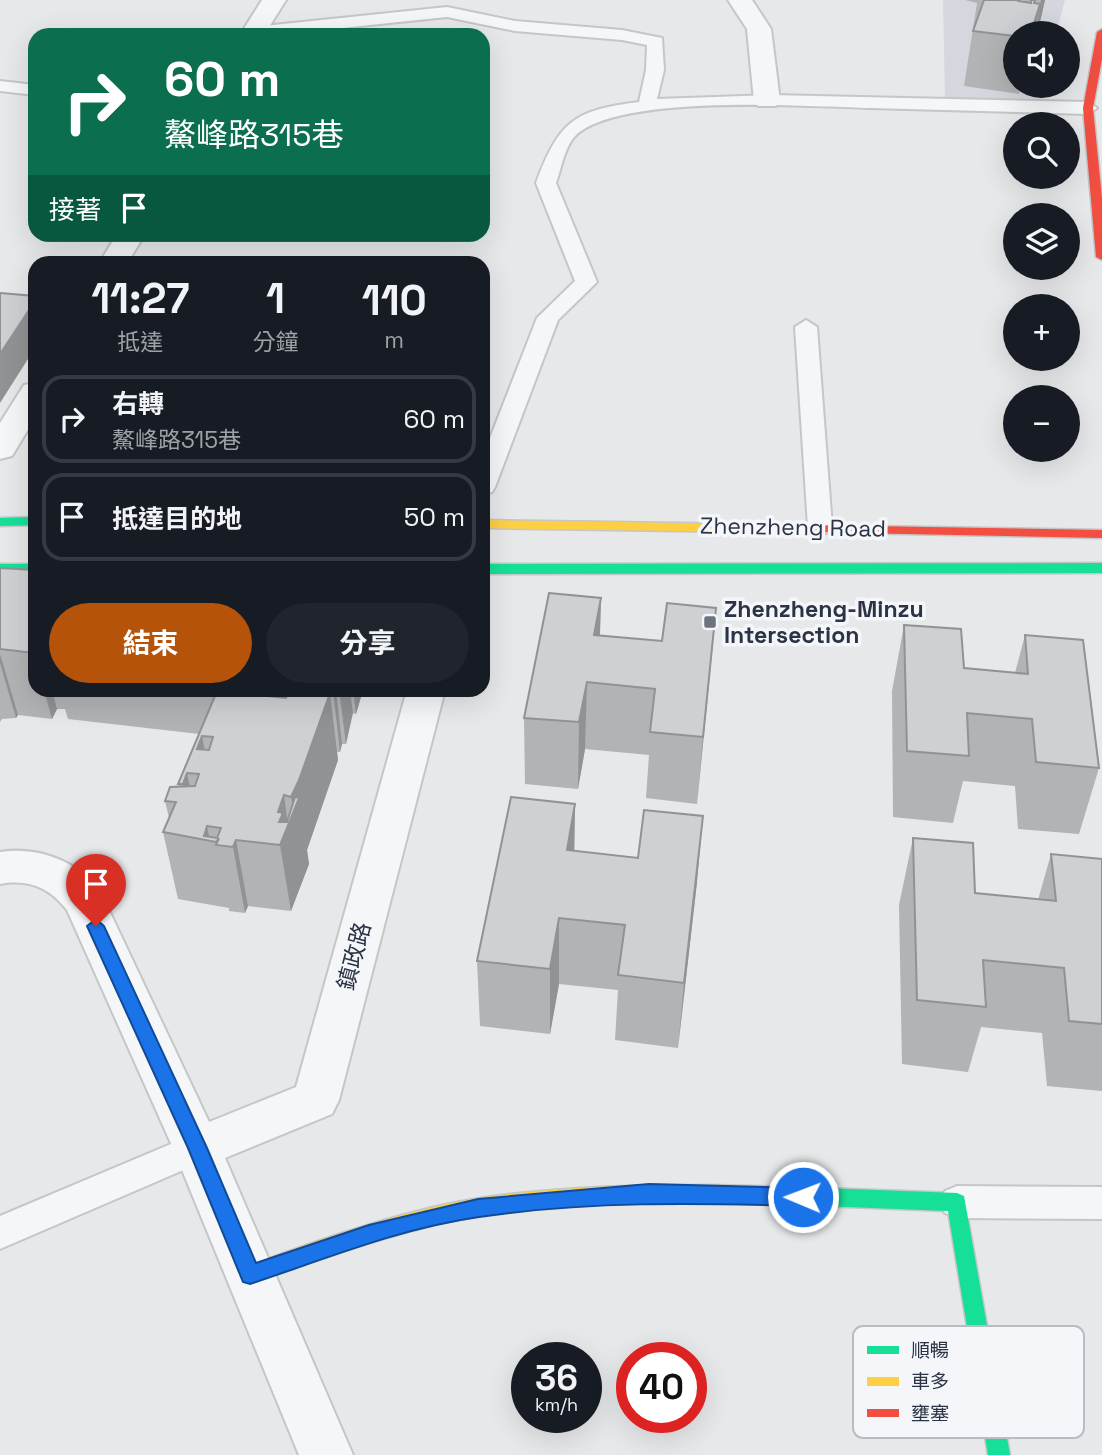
<!DOCTYPE html>
<html lang="zh-TW">
<meta charset="utf-8">
<style>
:root{--surface:#171b24;--page:#20242c;--text:#f1f3f6;--muted:#9ea1a6;--line:#363941;--accent:#b45309}
body{margin:0;font-family:"Space Grotesk","Noto Sans TC",sans-serif;background:var(--page);color:var(--text);height:100vh;display:flex;flex-direction:column;font-size:26px;white-space:nowrap}
*{box-sizing:border-box;margin:0}
p{font-size:23px;color:var(--muted)}
.icon{flex:none;width:38px;height:38px;fill:none;stroke:currentColor;stroke-width:2;stroke-linecap:round;stroke-linejoin:round}
.map{position:relative;flex:1;overflow:hidden}
.sheet{position:absolute;left:28px;top:256px;width:462px;height:441px;display:flex;flex-direction:column;background:var(--surface);border-radius:21px;box-shadow:0 7px 28px #0002}
.sheet>*{flex:none}
.banner{position:absolute;left:28px;top:28px;width:462px;height:214px;border-radius:21px;box-shadow:0 7px 28px #0002;background:#0b6e4f;color:#fff;overflow:hidden}
.controls{position:absolute;left:1003px;top:21px;display:grid;gap:14px}
.controls a{display:grid;place-items:center;width:77px;height:77px;border-radius:50%;background:var(--surface);box-shadow:0 7px 28px #0002;font-size:35px}
.speed{position:absolute;left:511px;top:1342px;display:flex;gap:14px;font-size:35px;font-weight:700;text-align:center}
.speed>*{display:grid;place-content:center;width:91px;height:91px;border-radius:50%;background:var(--surface);box-shadow:0 7px 28px #0002;line-height:1}
.speed small{font-size:18px;font-weight:400}
.speed .limit{border:10px solid #d22;background:#fff;color:#111}
.pin{position:absolute;display:grid;place-items:center;width:60px;height:60px;color:#fff;margin:-72px -30px;border-radius:50% 50% 50% 0;rotate:-45deg;box-shadow:0 0 7px #0007}
.pin .icon{rotate:45deg}
.me{position:absolute;width:77px;margin:-38px;rotate:271deg;stroke-linejoin:round;filter:drop-shadow(0 0 5px #0008)}
.turn{display:flex;align-items:center;gap:24px;height:147px;padding:0 21px;font-size:32px}
.turn .icon{width:91px;height:91px;stroke-width:2.5}
.turn b{display:block;font-size:49px;line-height:60px}
.then{display:flex;align-items:center;height:66px;padding:0 21px;background:#0003;gap:14px;font-size:26px}
.eta{display:flex;justify-content:space-evenly;align-items:center;height:119px;text-align:center}
.eta b{font-size:42px;font-weight:700;line-height:49px}
.cta{display:flex;gap:14px;margin-top:auto;padding:14px 21px}
.cta a{flex:1;height:80px;border-radius:42px;background:var(--accent);color:#fff;font-size:28px;font-weight:700;line-height:80px;text-align:center}
.cta a+a{background:var(--page);color:var(--text)}
ul{padding:0;list-style:none}
li{display:flex;align-items:center;gap:21px;height:88px;margin:0 14px 10px;padding:0 7px;border:4px solid var(--line);border-radius:21px}
li div{flex:1}
li b{display:block;font-size:26px}
li em{font-style:normal}
.map>svg:first-child{display:block}
</style>
<div class="map">
<svg width="1102" height="1455" viewBox="0 0 1102 1455">
<rect width="100%" height="100%" fill="#e6e8ea"/>
<path fill="#d4d7dd" d="M943,0H1065L1056,33H1015V86H1045L1043,99L945,98Z"/>
<g fill="none" stroke-linecap="round" stroke-linejoin="round">
<g stroke="#c4c6c8" stroke-width="4">
<g id="lane">
<path d="M447,7L515,21L622,30L662,38L664,70L657,99L771,95L1088,102L1097,108L1088,114C1015,112 943,110 870,108C803,106 634,95 581,131C565,141 562,167 556,183L597,282L558,320L495,487L492,492L483,494V456L537,318L575,281L536,183C559,122 573,110 639,102L646,70L647,45L622,40L515,31L447,17L275,35H247L245,32L254,27Z"/>
<path d="M0,81L35,85V95L0,91Z"/>
<path d="M806,320L817,327L832,527L829,533H811L808,527L795,327Z"/>
<path d="M197,1133L209,1137L214,1148L209,1159L0,1249V1216Z"/>
<path d="M957,1186L1102,1187V1219L957,1218L945,1213L939,1202L945,1191Z"/>
</g>
</g>
<g stroke="#c4c6c8" stroke-width="4">
<g id="street">
<path d="M262,0H286L264,35H240Z"/>
<path d="M728,0H752L771,29L780,101L776,106H758L754,101L747,29Z"/>
<path d="M117,234H145L128,262H100Z"/>
<path d="M35,383V418L12,456L0,459V423L24,385Z"/>
<path d="M407,690H445L339,1100L332,1114L225,1158L353,1455H299L173,1148L67,910C49,887 28,879 0,884V852C37,846 75,860 99,889L209,1122L296,1087Z"/>
</g>
</g>
<g stroke="#c4c6c8" stroke-width="3">
<g id="fast">
<path d="M35,517V525L0,526V518Z"/>
<path d="M1102,563V573L483,574V564Z"/>
<rect x="0" y="564" width="35" height="10"/>
<path d="M796,1187L957,1193L964,1196L1010,1455H988L948,1211L796,1205L789,1202L786,1196L789,1190Z"/>
</g>
</g>
<g stroke="#c4c6c8" stroke-width="3">
<g id="slow">
<path d="M483,520L810,525L817,529L810,533L483,528Z"/>
<path d="M709,1185L796,1187L803,1190L806,1196L803,1202L796,1205C680,1202 562,1198 447,1222C380,1237 315,1261 250,1284L243,1282L240,1275L243,1268C309,1243 378,1219 447,1204C533,1187 622,1185 709,1185Z"/>
</g>
</g>
<g stroke="#c4c6c8" stroke-width="3">
<g id="jam">
<path d="M1102,29V59L1093,108L1102,198V260L1096,257L1083,108L1097,32Z"/>
<path d="M810,525L1102,530V538L805,532L803,529Z"/>
</g>
</g>
<use href="#lane" fill="#f5f6f7" fill-rule="evenodd"/>
<use href="#street" fill="#f5f6f7" fill-rule="evenodd"/>
<use href="#fast" fill="#16e098" fill-rule="evenodd"/>
<use href="#slow" fill="#ffcf43" fill-rule="evenodd"/>
<use href="#jam" fill="#f24e42" fill-rule="evenodd"/>
</g>
<g fill="#b1b3b5">
<path d="M965,0H1045L1037,33H1015V86H1021L1019,94L964,86L977,3Z"/>
<path d="M0,568L35,570V690H363L356,714L352,713L346,744H342L340,752H337L338,760L307,850L309,864L291,911L248,906L245,913L229,911V908L178,899L163,832L169,818L165,801L179,786L178,784L199,734L68,719L65,709H57L52,719L18,715L16,718L2,719L0,722Z"/>
<path d="M601,598L600,636L662,641L716,608L697,804L646,798L649,755L585,749L578,789L525,784L524,718Z"/>
<path d="M904,625L964,668L1015,673L1025,635L1099,768L1079,834L1018,829L1015,786L963,781L953,823L893,817L892,691Z"/>
<path d="M575,804L574,851L697,882L678,1048L615,1040L618,990L559,984L550,1034L480,1026L477,961Z"/>
<path d="M913,838L975,893L1038,900L1051,854L1102,859V1091L1047,1086L1042,1033L981,1027L968,1072L902,1064L899,905Z"/>
</g>
<g fill="#909294">
<path d="M1041,0H1045L1041,18L1037,33H1035Z"/>
<path d="M1040,4L1034,33H1031Z"/>
<path d="M35,301V348L0,403V354Z"/>
<path d="M601,598L599,664L594,635Z"/>
<path d="M716,608L710,674L697,804L703,737Z"/>
<path d="M0,654L18,715L16,718L0,663Z"/>
<path d="M587,682L585,749L578,789L579,722Z"/>
<path d="M44,690H52L57,709L52,719Z"/>
<path d="M260,690H266L272,731L269,742Z"/>
<path d="M333,690H336L342,744L340,752Z"/>
<path d="M339,690H350L353,713L346,744Z"/>
<path d="M353,690H363L356,714Z"/>
<path d="M330,693L338,760L307,850L309,864L291,911L280,845L278,812L284,795L288,825L294,812L291,797Z"/>
<path d="M202,736L215,803L197,749Z"/>
<path d="M187,773L201,839L194,838L183,784Z"/>
<path d="M575,804L574,870L567,850Z"/>
<path d="M703,816L697,882L678,1048L684,983Z"/>
<path d="M207,826L210,841L204,836Z"/>
<path d="M236,840L248,906L245,913L233,847Z"/>
<path d="M559,918V984L550,1034V969Z"/>
</g>
<g fill="#ced0d3" stroke="#909294" stroke-width="2" fill-rule="evenodd">
<path d="M984,0H1020L1019,1L1031,3V0H1035L1034,3L1040,4L1031,33H1015V36L973,31Z"/>
<path d="M0,293L35,296V301L0,354Z"/>
<path d="M0,568L35,570V650L34,653L0,649Z"/>
<path d="M549,593L601,598L594,635L662,641L667,603L716,608L703,737L650,732L655,689L587,682L579,722L524,718Z"/>
<path d="M904,625L961,629L964,668L1028,674L1025,635L1083,640L1099,768L1036,762L1032,719L967,713L969,756L907,751Z"/>
<path d="M289,690L330,693L299,780L291,797L284,795L278,812L283,813L279,822H287L295,797L299,798L280,845L236,840L233,847L216,845L219,838L216,842L163,832L176,802L165,801L170,787L195,786L199,774L187,773L183,784H178L217,691L286,698ZM202,736L213,737L209,750L197,749ZM207,826L221,828L217,838L204,836Z"/>
<path d="M511,797L575,804L567,850L638,858L644,810L703,816L684,983L618,975L625,925L559,918L550,969L477,961Z"/>
<path d="M913,838L973,843L975,893L1056,901L1051,854L1102,859V1024L1069,1021L1064,968L983,960L986,1007L917,1000Z"/>
</g>
<path fill="#1a73e8" stroke="#114b97" stroke-width="2" d="M96,919L104,926L207,1148L256,1263L369,1225L478,1199L649,1184L803,1188L810,1191L813,1197L810,1204L803,1206C695,1203 587,1201 479,1217C401,1228 325,1259 250,1284L243,1282L188,1148L87,926Z"/>
<rect fill="#6c737f" stroke="#f4f6f9" stroke-width="2.5" x="703" y="615" width="14" height="14" rx="3.5"/>
<g text-anchor="middle" dominant-baseline="central" stroke-width="7" stroke-linejoin="round" paint-order="stroke">
<g font-size="23" fill="#2b3445" stroke="#f4f6f9">
<text transform="translate(793 527) rotate(1)">Zhenzheng Road</text>
<text transform="translate(354 956) rotate(-75)">鎮政路</text>
</g>
<g font-size="23" font-weight="bold" fill="#2b3445" stroke="#f4f6f9" text-anchor="start">
<text x="724" y="609">Zhenzheng-Minzu<tspan x="724" dy="26">Intersection</tspan></text>
</g>
</g>
<rect x="853" y="1326" width="231" height="112" rx="10" fill="#f4f6f9" stroke="#b8bcc3" stroke-width="2"/>
<rect x="867" y="1346" width="32" height="8" fill="#16e098"/>
<rect x="867" y="1377" width="32" height="9" fill="#ffcf43"/>
<rect x="867" y="1409" width="32" height="8" fill="#f24e42"/>
<g font-size="19" fill="#2b3445">
<text x="911" y="1357">順暢</text>
<text x="911" y="1388">車多</text>
<text x="911" y="1420">壅塞</text>
</g>
</svg>
<div class="controls">
<a><svg class="icon" aria-label="sound" viewBox="0 0 24 24"><path d="M4 9h4l5-4v14l-5-4H4zM17 9q2 3 0 6"/></svg></a>
<a><svg class="icon" aria-label="search" viewBox="0 0 24 24"><circle cx="10" cy="10" r="6"/><path d="M15 15l6 6"/></svg></a>
<a><svg class="icon" aria-label="layers" viewBox="0 0 24 24"><path d="M12 4l9 5-9 5-9-5zM3 14l9 5 9-5"/></svg></a>
<a>+</a>
<a>−</a>
</div>
<div class="speed"><div>36<small>km/h</small></div><div class="limit">40</div></div>
<div class="pin" style="left:96px;top:926px;background:#d93025"><svg class="icon" aria-label="arrive" viewBox="0 0 24 24"><path d="M6 21V4h12l-3 4 3 4H6"/></svg></div>
<svg class="me" style="left:803px;top:1197px" viewBox="-20 -20 40 40"><circle r="17" fill="#1a73e8" stroke="#fff" stroke-width="3"/><path d="M0-11L8 9 0 5-8 9z" fill="#fff"/></svg>
<div class="banner">
<div class="turn"><svg class="icon" aria-label="right" viewBox="0 0 24 24"><path d="M7 20v-9h11M14 6l5 5-5 5"/></svg><div><b>60 m</b>鰲峰路315巷</div></div>
<div class="then">接著<svg class="icon" aria-label="arrive" viewBox="0 0 24 24"><path d="M6 21V4h12l-3 4 3 4H6"/></svg></div>
</div>
<section class="sheet">
<div class="eta">
<div><b>11:27</b><p>抵達</p></div>
<div><b>1</b><p>分鐘</p></div>
<div><b>110</b><p>m</p></div>
</div>
<ul>
<li><svg class="icon" aria-label="right" viewBox="0 0 24 24"><path d="M7 20v-9h11M14 6l5 5-5 5"/></svg><div><b>右轉</b><p>鰲峰路315巷</p></div><em>60 m</em></li>
<li><svg class="icon" aria-label="arrive" viewBox="0 0 24 24"><path d="M6 21V4h12l-3 4 3 4H6"/></svg><div><b>抵達目的地</b></div><em>50 m</em></li>
</ul>
<div class="cta"><a>結束</a><a>分享</a></div>
</section>
</div>
